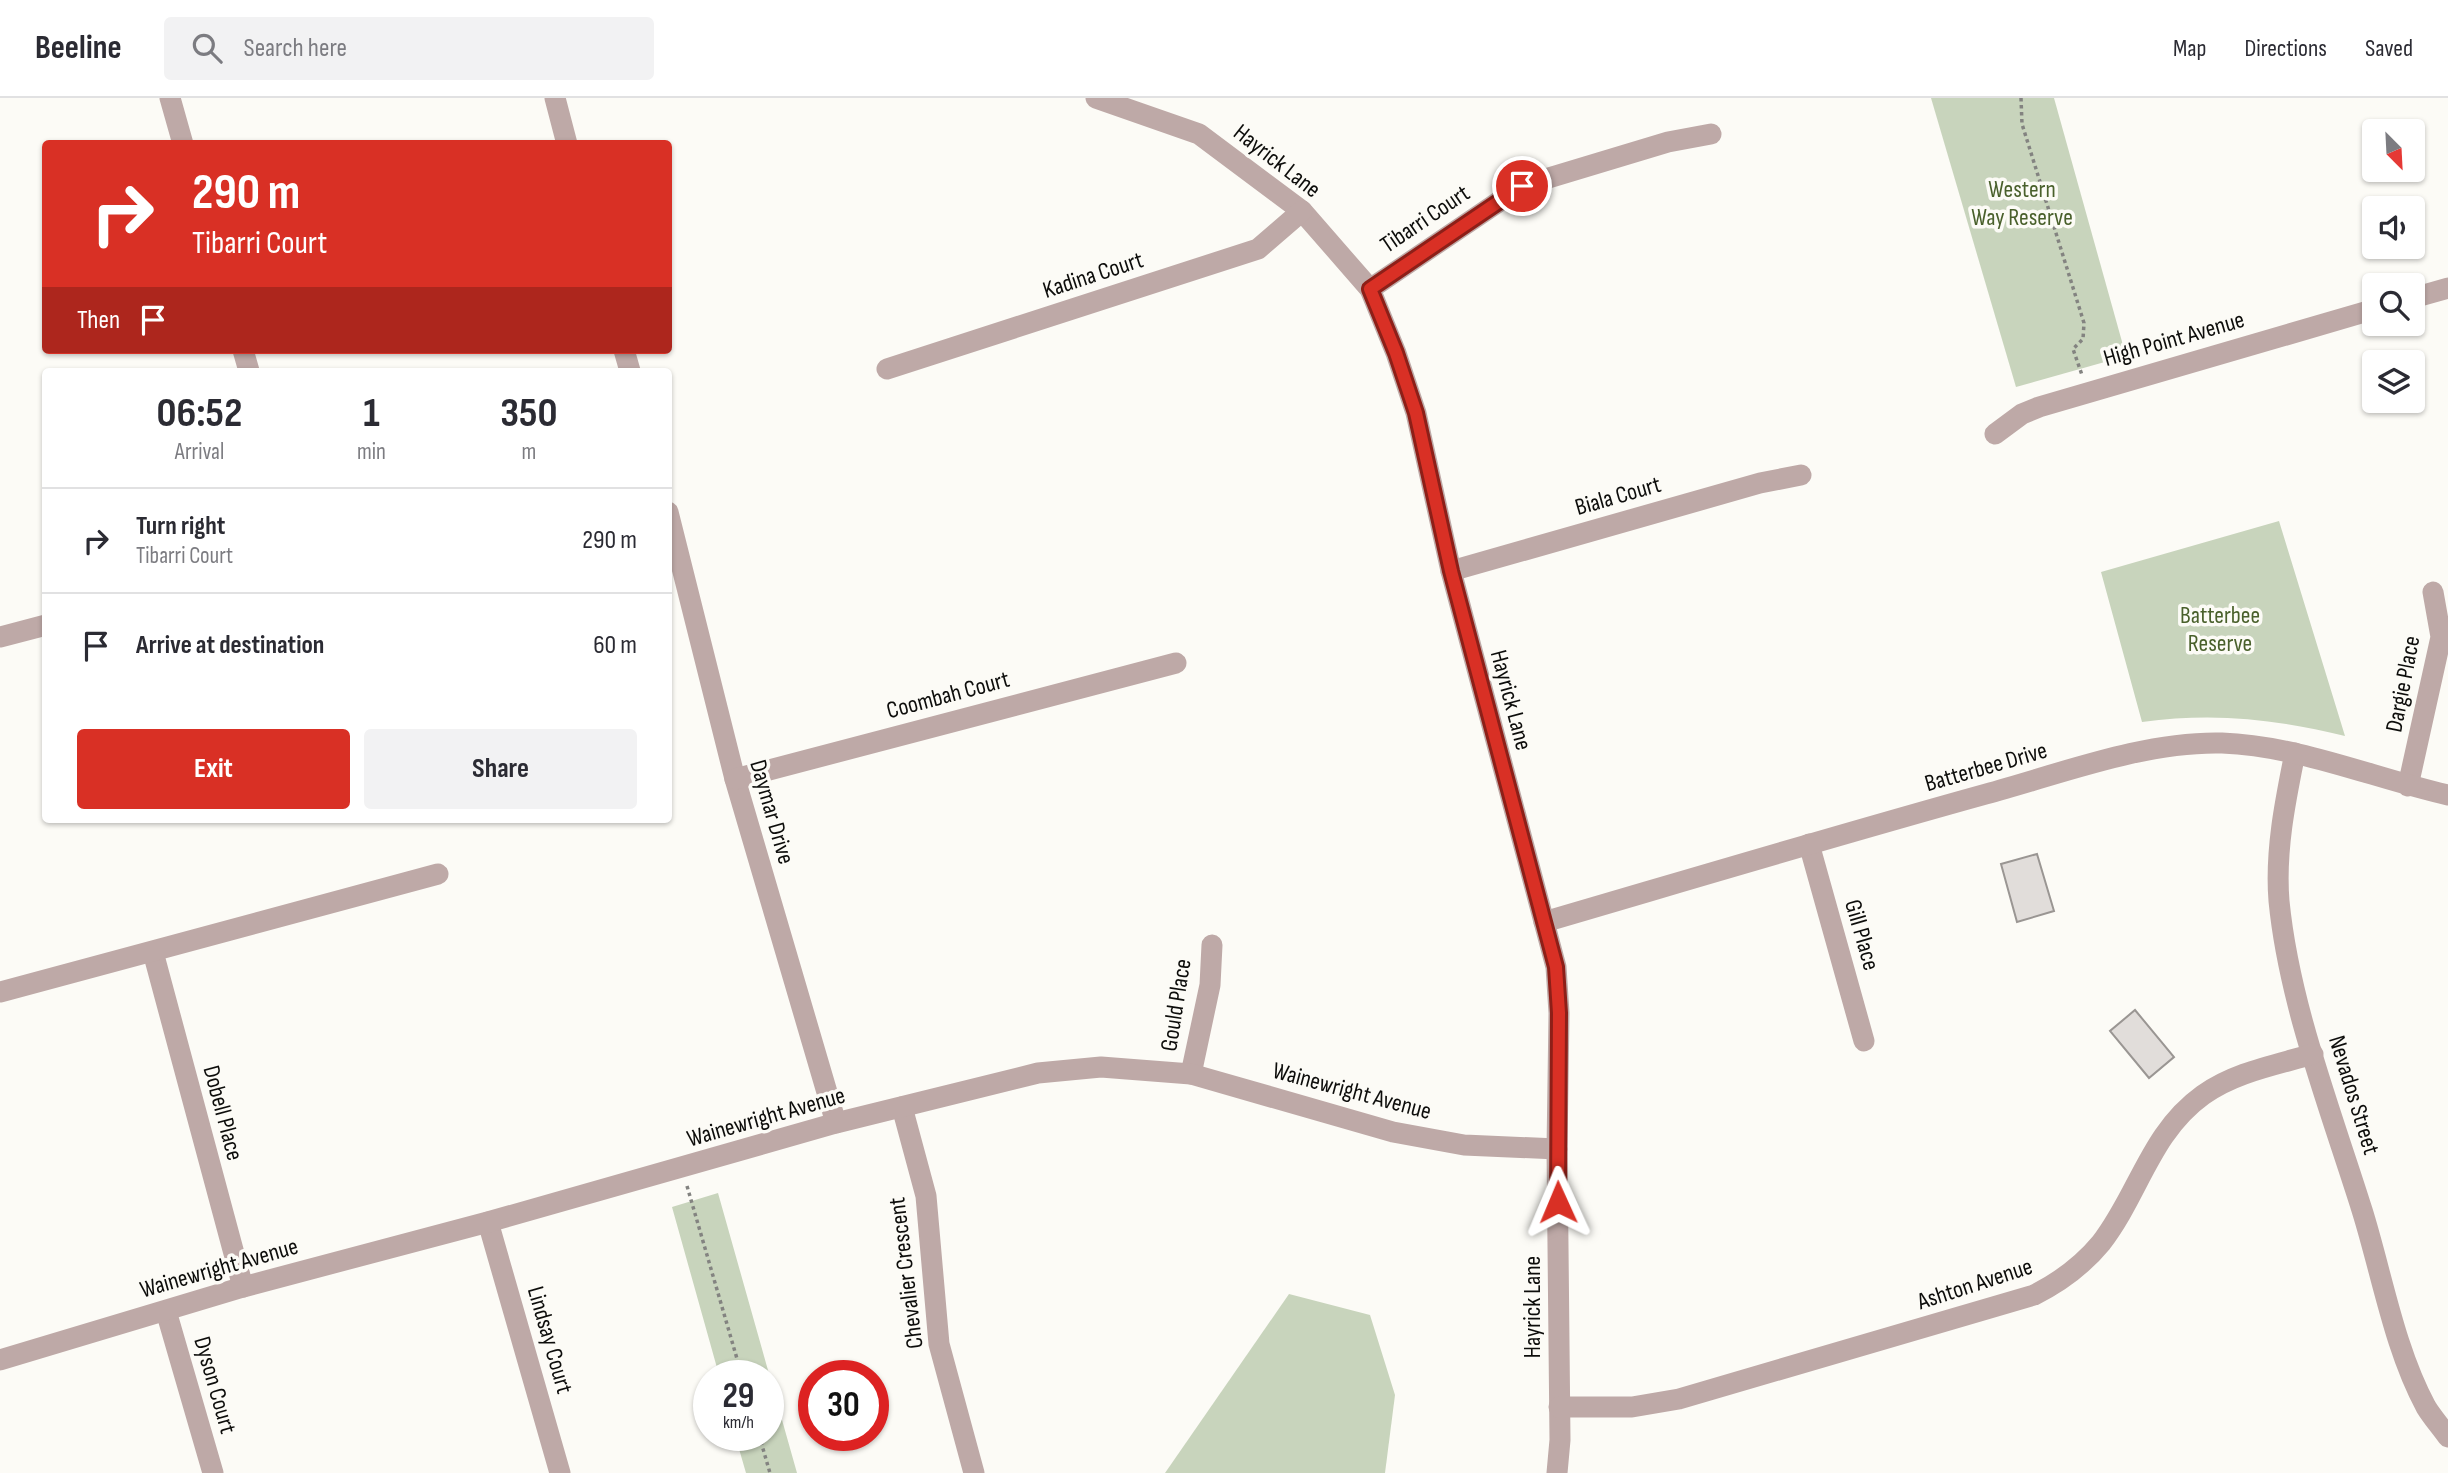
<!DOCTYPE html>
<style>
:root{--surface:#fff;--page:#f2f2f3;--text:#2b2b33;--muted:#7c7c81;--line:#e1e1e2;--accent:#d93025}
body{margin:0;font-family:"Sofia Sans Condensed",sans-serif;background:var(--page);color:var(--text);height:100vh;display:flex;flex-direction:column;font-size:26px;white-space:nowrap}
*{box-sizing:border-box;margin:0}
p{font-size:23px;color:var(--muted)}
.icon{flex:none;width:38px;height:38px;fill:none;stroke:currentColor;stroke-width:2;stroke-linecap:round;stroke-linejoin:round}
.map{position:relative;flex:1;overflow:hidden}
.side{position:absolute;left:42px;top:270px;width:630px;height:455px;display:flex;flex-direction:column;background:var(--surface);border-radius:7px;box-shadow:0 2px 5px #0004}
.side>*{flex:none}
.guide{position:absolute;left:42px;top:42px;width:630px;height:214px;border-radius:7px;box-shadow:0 2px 5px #0004;background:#d93025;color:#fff;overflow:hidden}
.needle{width:46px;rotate:156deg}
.buttons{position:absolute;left:2362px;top:21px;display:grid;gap:14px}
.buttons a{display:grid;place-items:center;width:63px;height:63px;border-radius:7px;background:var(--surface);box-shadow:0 2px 5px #0004;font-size:35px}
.speed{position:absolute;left:693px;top:1262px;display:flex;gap:14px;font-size:35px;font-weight:700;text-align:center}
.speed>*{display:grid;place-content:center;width:91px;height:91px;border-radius:50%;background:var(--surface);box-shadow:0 2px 5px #0004;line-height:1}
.speed small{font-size:18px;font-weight:400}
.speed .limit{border:10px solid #d22;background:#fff;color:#111}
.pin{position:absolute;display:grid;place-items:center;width:60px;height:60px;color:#fff;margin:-30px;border:4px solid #fff;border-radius:50%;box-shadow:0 2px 7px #0007}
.me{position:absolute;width:77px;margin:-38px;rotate:359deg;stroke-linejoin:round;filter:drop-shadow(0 0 5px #0008)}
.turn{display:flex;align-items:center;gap:24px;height:147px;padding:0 35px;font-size:32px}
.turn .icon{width:91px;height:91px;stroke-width:2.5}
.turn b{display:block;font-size:49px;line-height:60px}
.then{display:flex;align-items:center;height:66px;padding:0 35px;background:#0003;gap:14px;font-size:26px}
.eta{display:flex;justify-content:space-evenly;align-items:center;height:119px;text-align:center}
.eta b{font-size:42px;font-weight:700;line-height:49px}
.primary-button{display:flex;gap:14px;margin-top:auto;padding:14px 35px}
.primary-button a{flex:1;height:80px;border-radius:7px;background:var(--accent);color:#fff;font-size:28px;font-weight:700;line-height:80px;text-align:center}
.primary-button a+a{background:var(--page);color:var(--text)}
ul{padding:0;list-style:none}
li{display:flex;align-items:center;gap:21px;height:105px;padding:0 35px;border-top:2px solid var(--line)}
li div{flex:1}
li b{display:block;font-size:26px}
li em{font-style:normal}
header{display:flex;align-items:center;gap:42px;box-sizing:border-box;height:98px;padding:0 35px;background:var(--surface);border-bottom:2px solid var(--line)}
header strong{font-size:33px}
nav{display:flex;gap:38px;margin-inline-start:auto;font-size:24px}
.search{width:490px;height:63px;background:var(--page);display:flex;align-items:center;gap:18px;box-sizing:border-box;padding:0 24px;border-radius:7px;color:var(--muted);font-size:26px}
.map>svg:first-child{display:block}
</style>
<header>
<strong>Beeline</strong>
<div class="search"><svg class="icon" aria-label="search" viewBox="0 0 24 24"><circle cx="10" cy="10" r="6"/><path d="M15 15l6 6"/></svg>Search here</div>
<nav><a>Map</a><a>Directions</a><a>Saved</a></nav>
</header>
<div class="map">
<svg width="2448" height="1375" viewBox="0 0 2448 1375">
<rect width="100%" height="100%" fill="#fcfbf6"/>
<g fill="#c8d4bc">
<path d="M1931,0H2054L2126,258L2016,289Z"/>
<path d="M2279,423L2345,638C2275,621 2214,614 2142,624L2101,474Z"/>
<path d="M718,1095L797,1375H746L735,1337H768V1278L719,1277L672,1109Z"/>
<path d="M1289,1196L1370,1217L1395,1297L1385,1375H1165Z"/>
</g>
<g fill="#e1ddda" stroke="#9a9693" stroke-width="2">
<path d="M2037,756L2054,813L2017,824L2001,766Z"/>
<path d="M2135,912L2174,959L2149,980L2110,933Z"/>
</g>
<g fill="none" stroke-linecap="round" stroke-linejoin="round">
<g stroke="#838380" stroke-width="3.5" stroke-dasharray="3.5 3.5" stroke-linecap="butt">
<path d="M2021,0L2022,26L2084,225L2083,241L2073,251L2082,277"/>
<path d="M687,1088L742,1278"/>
<path d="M759,1337L770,1375"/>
</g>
<g stroke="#bea9a7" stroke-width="21">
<path d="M170,0L183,46"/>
<path d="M555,0L567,46"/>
<path d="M1096,0L1199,36L1302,113L1370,191L1396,255L1416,315L1451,473L1556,869L1559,915L1557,1051L1560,1342L1557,1375"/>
<path d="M1370,191L1522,88L1668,44L1711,36"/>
<path d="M2413,200L2448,190"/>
<path d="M243,252L249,273"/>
<path d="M624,252L630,273"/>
<path d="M887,271L1258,151L1302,113"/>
<path d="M1995,336L2022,316L2039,309L2375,211"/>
<path d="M668,414L735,681L836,1025"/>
<path d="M1451,473L1760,385L1801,377"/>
<path d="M0,539L46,527"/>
<path d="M2295,655C2285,704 2275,754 2279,803C2289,906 2331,1013 2362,1112C2382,1176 2394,1250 2426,1309C2432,1319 2441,1329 2448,1339"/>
<path d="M735,681L1176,565"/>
<path d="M2408,688L2441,539L2433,494"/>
<path d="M1809,746L1864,943"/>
<path d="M1544,824C1691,781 1838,737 1986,696C2060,676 2145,643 2222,645C2300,648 2373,680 2448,697"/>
<path d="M153,854L243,1189"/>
<path d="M0,894L438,776"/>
<path d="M1191,976L1210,887L1212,847"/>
<path d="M902,1009L926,1098L939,1246L974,1375"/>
<path d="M488,1124L560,1375"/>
<path d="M166,1213L213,1375"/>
<path d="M0,1262L243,1189L488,1124L836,1025L1038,975L1101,969L1191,976L1393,1034L1464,1047L1557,1051"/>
<path d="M1559,1309H1632L1679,1301L2034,1197C2060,1184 2082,1168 2101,1145C2139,1096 2150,1035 2203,997C2235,974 2276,967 2313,956"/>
</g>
</g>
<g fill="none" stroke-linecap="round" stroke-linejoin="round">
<g stroke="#8d1f18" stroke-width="18">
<path id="route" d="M1522,88L1370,191L1396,255L1416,315L1451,473L1556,869L1559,915L1558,1104"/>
</g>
<use href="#route" stroke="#d93025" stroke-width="12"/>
</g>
<g text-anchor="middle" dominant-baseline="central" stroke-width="7" stroke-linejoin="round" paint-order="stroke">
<g font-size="24" fill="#0d0d0b" stroke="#fcfbf6">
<text transform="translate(1277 63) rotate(38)">Hayrick Lane</text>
<text transform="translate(1425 121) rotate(-34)">Tibarri Court</text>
<text transform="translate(1093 177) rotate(-18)">Kadina Court</text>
<text transform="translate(2174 241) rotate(-16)">High Point Avenue</text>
<text transform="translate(1618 398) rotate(-16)">Biala Court</text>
<text transform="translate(2403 586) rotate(-79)">Dargie Place</text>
<text transform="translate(948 597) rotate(-15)">Coombah Court</text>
<text transform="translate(1511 602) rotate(75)">Hayrick Lane</text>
<text transform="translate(1986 669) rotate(-16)">Batterbee Drive</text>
<text transform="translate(772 714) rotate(74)">Daymar Drive</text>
<text transform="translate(1862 837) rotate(74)">Gill Place</text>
<text transform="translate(1176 907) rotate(-81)">Gould Place</text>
<text transform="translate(1352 993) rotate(15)">Wainewright Avenue</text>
<text transform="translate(2354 997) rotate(73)">Nevados Street</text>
<text transform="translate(223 1015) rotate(75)">Dobell Place</text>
<text transform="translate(766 1019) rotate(-16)">Wainewright Avenue</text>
<text transform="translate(219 1170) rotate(-16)">Wainewright Avenue</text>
<text transform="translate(906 1175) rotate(-97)">Chevalier Crescent</text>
<text transform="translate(1975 1186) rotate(-18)">Ashton Avenue</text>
<text transform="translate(1532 1209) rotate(-90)">Hayrick Lane</text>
<text transform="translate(550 1242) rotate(74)">Lindsay Court</text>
<text transform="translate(215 1287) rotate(74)">Dyson Court</text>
</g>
<g font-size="24" fill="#49602b" stroke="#fcfbf6">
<text x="2022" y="91">Western<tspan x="2022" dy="28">Way Reserve</tspan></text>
<text x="2220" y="517">Batterbee<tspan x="2220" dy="28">Reserve</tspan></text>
</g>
</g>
</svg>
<div class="buttons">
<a><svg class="needle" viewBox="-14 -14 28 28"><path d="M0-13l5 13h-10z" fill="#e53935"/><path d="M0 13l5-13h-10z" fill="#7c7c81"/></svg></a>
<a><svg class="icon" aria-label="sound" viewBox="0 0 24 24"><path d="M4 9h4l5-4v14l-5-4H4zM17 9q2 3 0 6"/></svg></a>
<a><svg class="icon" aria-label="search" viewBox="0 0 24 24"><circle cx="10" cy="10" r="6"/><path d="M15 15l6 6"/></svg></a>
<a><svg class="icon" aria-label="layers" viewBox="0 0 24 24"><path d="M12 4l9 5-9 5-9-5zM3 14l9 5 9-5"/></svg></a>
</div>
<div class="speed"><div>29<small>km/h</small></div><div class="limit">30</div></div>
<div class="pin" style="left:1522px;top:88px;background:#d93025"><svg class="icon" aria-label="arrive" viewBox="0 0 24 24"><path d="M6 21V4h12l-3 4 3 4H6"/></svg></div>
<svg class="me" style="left:1558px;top:1104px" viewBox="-20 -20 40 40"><path d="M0-17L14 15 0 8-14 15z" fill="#d93025" stroke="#fff" stroke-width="4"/></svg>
<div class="guide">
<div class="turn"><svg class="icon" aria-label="right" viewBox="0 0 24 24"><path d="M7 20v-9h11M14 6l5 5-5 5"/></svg><div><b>290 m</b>Tibarri Court</div></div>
<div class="then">Then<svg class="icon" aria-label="arrive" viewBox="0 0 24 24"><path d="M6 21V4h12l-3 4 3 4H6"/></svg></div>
</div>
<section class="side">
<div class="eta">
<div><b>06:52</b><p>Arrival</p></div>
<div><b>1</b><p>min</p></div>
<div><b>350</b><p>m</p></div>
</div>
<ul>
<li><svg class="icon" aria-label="right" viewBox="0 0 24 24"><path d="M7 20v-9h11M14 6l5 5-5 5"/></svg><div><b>Turn right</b><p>Tibarri Court</p></div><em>290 m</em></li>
<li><svg class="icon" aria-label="arrive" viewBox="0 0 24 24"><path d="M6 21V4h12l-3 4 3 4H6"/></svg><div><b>Arrive at destination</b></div><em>60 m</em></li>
</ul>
<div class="primary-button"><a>Exit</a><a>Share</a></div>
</section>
</div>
